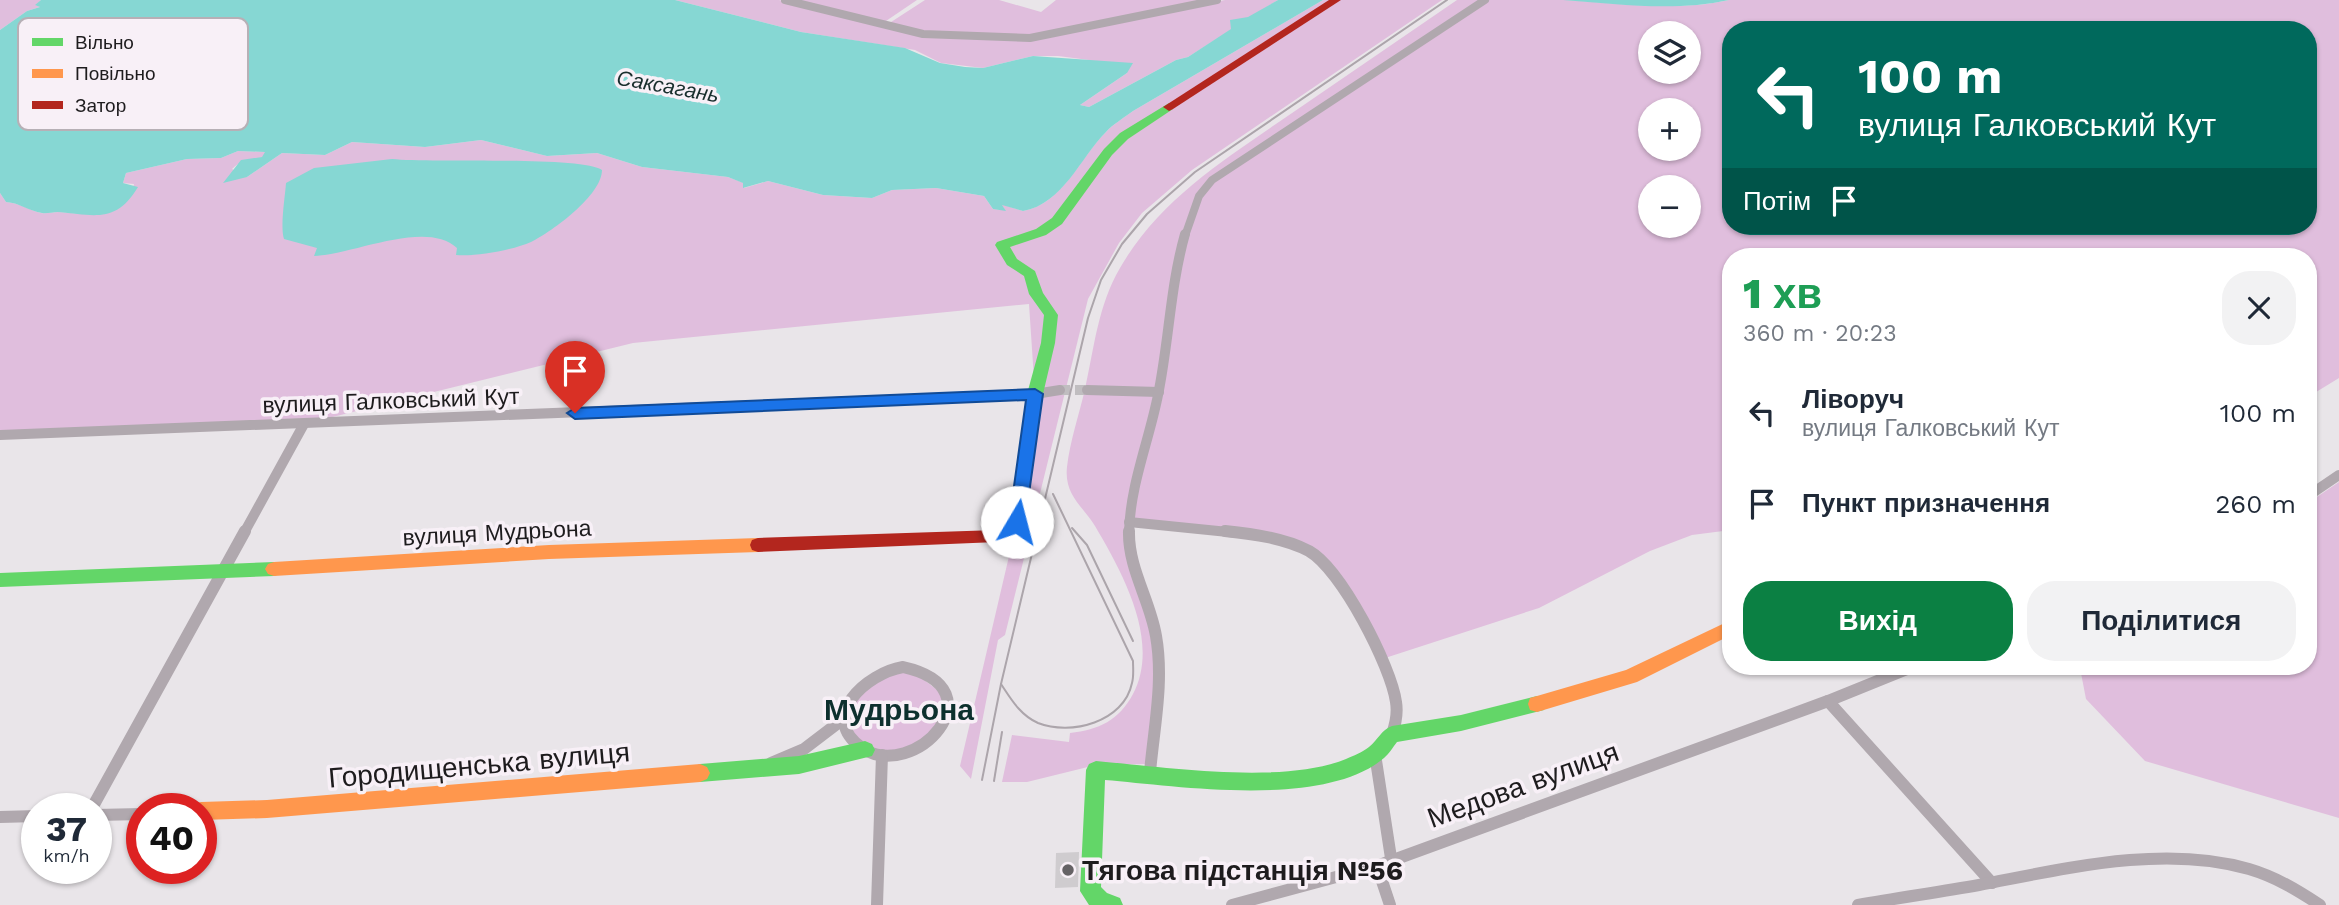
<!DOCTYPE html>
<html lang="uk">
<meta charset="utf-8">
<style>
:root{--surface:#fff;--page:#f2f2f3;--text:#1f2937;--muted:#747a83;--accent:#0b8043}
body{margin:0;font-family:"Work Sans",sans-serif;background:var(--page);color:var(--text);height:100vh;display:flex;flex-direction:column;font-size:26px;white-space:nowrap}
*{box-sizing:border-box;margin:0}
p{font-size:23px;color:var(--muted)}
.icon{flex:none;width:38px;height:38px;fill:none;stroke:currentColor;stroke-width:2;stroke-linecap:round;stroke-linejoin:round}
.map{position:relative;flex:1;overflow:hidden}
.drawer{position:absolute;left:1722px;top:248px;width:595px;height:427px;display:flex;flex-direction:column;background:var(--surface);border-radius:28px;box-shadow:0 2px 5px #0004}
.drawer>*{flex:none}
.hud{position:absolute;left:1722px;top:21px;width:595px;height:214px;border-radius:28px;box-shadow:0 2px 5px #0004;background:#00695c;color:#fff;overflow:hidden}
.fabs{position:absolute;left:1638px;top:21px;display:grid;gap:14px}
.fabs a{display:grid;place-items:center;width:63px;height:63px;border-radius:50%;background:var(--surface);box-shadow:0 2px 5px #0004;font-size:35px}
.speed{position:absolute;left:21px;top:793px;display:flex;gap:14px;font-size:35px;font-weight:700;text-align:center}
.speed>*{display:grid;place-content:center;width:91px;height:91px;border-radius:50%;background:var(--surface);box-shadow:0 2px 5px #0004;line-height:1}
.speed small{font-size:18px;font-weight:400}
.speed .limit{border:10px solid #d22;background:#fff;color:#111}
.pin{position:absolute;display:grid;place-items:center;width:60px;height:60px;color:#fff;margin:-72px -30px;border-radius:50% 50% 50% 0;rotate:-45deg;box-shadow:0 0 7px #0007}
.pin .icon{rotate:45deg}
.me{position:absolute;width:77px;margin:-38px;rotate:8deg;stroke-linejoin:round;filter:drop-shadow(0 0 5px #0008)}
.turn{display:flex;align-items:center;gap:24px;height:147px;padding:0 21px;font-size:32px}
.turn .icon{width:91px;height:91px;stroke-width:2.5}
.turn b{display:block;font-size:49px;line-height:60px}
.then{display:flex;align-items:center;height:66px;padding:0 21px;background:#0003;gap:14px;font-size:26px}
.round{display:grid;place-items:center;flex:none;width:74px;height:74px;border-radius:28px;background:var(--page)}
.summary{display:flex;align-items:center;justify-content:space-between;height:119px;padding:0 21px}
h1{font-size:42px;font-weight:800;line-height:52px;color:#1e9e55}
.cta{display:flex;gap:14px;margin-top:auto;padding:14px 21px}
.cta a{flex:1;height:80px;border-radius:28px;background:var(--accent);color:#fff;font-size:28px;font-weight:800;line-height:80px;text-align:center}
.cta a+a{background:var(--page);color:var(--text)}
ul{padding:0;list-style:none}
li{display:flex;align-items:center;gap:21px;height:91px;padding:0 21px}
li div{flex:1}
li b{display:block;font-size:26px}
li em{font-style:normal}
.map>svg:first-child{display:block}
</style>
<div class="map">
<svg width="2339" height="905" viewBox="0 0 2339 905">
<rect width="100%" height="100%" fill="#e9e5e9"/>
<g fill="#e0bedd" fill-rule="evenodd">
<path d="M0,0H41L36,5L40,7L27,11L0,30Z"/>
<path d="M675,0H779L902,32L1031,40L1225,0H1278L1188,57L1176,60L1089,107L1080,105L1127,73L1089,60L1058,56H1033L983,68L941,63L915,50L801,32Z"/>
<path d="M793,0H917L883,23Z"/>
<path d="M925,0H999L1041,12L1056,0H1206L1031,37L924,32L888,24Z"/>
<path d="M1323,0H1442L1192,170L1142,213L1119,243L1088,299L1005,635L998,640L971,779L960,766L1017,522L1035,394L1029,304L633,343L304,424L0,435V193L6,202C20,203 29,210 41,213C46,214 53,212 58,212C86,214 128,222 134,184L123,183L126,173L187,159L221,158L238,151L265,152L267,155C254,162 244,157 232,169L247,177L282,153L325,155L352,142L425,147L481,140L547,156L597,153L642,167L728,177L744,183V188L768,181L823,195L872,198L892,190L936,188L984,196L993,209L1005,210L1001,204L1023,211C1063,204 1080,157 1106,132C1113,124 1124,118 1133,111Z"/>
<path d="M1457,0C1493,0 1529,0 1566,0C1618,3 1677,12 1729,0H2339V378L2308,397V257H1731V530L1692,535L1650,551L1539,608L1382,659L1325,563L1280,540L1129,522L1156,634L1150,764L1096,765L1027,782H1002L1012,735L1069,742L1070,733C1099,730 1119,720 1133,694C1161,641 1122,572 1095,526C1082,505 1064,495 1067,467C1070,441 1079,415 1085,389C1094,349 1098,305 1120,268C1160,198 1230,156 1295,111C1349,74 1403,37 1457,0ZM1731,30H2308V226H1731ZM1650,33H1689V72H1650ZM1650,110H1689V149H1650ZM1650,187H1689V226H1650Z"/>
<path d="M2339,482V818L2145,761L2086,699L2080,668L2308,667V503Z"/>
<path d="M910,669L945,696L936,733L896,754L859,743L847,717L866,682Z"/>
</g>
<g fill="#86d7d3">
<path d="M41,0H675L801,32L905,48L940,63L965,67L983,68L1033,56L1133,63L1127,73L1080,105L1089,107L1176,60L1188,57L1231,29L1230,20L1248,17L1278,0H1323L1133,111C1124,118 1113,124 1106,132C1080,158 1063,204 1023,211L1002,205L1006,211L993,209L984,196L936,188L892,190L872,198L823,195L768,181L743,188V183L728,177L642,167L597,153L547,156L481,140L425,147L352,142L325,155L282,153L247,177L223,183L241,160L262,157L265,152L238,151L221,158L187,159L126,173L123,183L138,187C116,224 94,215 58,212C53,212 46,214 42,213C29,211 20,203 6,202L0,193V30L27,11L40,7L35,5Z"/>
<path d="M1563,0H1729C1676,12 1616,4 1563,0Z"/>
<path d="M392,159C429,163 583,156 602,170C602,195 553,231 531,242C513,250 475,257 456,255L457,248C426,219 352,255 314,256L317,248L284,239C280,227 285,197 286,183L314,168Z"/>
</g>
<path fill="#cfcccf" d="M1079,852L1078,887L1055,888L1056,853Z"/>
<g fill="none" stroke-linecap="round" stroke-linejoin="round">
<path stroke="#c0bdc0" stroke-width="10" stroke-dasharray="10 5" stroke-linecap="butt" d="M1060,390H1087"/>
<g stroke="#b0a8ae" stroke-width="8">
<path d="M785,0L923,34L1030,38L1217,0"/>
<path d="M1185,236L1199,196L1212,180L1485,0"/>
</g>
<g stroke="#b0a8ae" stroke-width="10">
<path d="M1087,390L1159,392"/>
<path d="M0,435L1035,394L1060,390"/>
<path d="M2308,496L2339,475"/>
<path d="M1129,522L1238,533"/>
<path d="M244,533L304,424"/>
<path d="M1129,533C1130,485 1149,441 1158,395C1169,342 1170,287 1185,234"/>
</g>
<g stroke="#b0a8ae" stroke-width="12">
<path d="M1129,531C1128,568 1150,600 1156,636C1164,681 1154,727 1150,772"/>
<path d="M1225,531C1253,534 1284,538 1309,551C1341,569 1391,666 1396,702C1398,714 1396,723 1392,734"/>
<path d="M903,667C1002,689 914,783 862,748C817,717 867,673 903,667Z"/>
<path d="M1828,701L1992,883"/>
<path d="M1375,754L1391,858"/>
<path d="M771,763L804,749L846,717"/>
<path d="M92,808L245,531"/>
<path d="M96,815L142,814"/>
<path d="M0,817L37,816"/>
<path d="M1377,866L1390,905"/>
<path d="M877,905L882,755"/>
<path d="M1232,905L1377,866L1828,701L1912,667"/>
<path d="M1858,905C1898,898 1939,892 1979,885C2064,869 2163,844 2249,869C2276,877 2297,890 2320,905"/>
</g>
<g fill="#63d668" fill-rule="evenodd">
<path d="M1169,103L1173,105V109L1128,139L1112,155L1062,224L1046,235L1010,247L1017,259L1035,271L1043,293L1058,315L1055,343L1043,394L1029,494L1027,498H1015L1013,494L1027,394L1041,343L1044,315L1029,294L1024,276L1007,265L995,245L997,242L1036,229L1052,218L1104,149L1120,133Z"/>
<path d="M274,562L280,564L283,569L280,574L274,576L0,587V573Z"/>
<path d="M1537,696L1544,698L1546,704L1544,710L1461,731L1397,742C1393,747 1389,754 1384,758C1324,809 1178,786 1105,780L1101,887L1107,893L1120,898L1123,905H1089L1080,891L1086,770L1089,764L1096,761C1165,767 1282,785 1346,759C1353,756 1363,752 1369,747C1378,740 1381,730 1392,726L1461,715Z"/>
<path d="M865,741L872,744L875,750L872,756L799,774L700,782L693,779L690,773L693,767L700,764L799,756Z"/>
</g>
<g fill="#ff974d" fill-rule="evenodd">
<path d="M758,538L764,540L766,545L764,550L758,552L549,559L274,576L268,574L265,569L268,564L274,562L549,545Z"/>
<path d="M1731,620V635L1637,682L1537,712L1530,710L1528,704L1530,698L1537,696L1626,670Z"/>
<path d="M700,764L707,767L710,773L707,779L700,782L267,818L201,820V808H192L194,804L201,802L267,800Z"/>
</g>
<g fill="#b3261e" fill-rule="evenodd">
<path d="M1329,0H1341L1173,109L1169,111L1163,107Z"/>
<path d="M1021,488L1027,490C1033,504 1025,524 1017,537L997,542L758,552L752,550L750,545L752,540L758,538L997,530L1005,527C1012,516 1009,502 1015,490Z"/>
</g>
<g stroke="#aca5ab" stroke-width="2">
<path d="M1072,528L1087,545L1133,641"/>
<path d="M1001,684C1011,699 1020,715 1038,723C1071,736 1124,722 1132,683C1134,676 1133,668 1133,661L1053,494"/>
<path d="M982,780L1001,684L1088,318L1101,280L1122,244L1147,214L1195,172L1447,0"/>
<path d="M994,781L1002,732"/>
</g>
</g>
<path fill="#1a73e8" stroke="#114b97" stroke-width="2" d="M1035,389L1043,394L1025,522L1017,528L1009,522L1026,400L575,419L567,413L575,408Z"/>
<circle fill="#656265" stroke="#f8f0f7" stroke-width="2.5" cx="1068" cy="870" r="7"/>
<g text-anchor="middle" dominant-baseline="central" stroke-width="7" stroke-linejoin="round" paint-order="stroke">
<g font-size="21" font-style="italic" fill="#192e2d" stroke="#f8f0f7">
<text transform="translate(668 86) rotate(10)">Саксагань</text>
</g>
<g font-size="23" fill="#1e1c1e" stroke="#f8f0f7">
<text transform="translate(391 401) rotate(-2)">вулиця Галковський Кут</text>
<text transform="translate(497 533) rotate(-3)">вулиця Мудрьона</text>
</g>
<g font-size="28" fill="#1e1c1e" stroke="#f8f0f7">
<text transform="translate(479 765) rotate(-5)">Городищенська вулиця</text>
<text transform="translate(1523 785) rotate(-20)">Медова вулиця</text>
</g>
<g font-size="28" font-weight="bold" fill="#1e1c1e" stroke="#f8f0f7" text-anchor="start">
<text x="1082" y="870">Тягова підстанція №56</text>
</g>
<g font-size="30" font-weight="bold" fill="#0d302e" stroke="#f8f0f7">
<text x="899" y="709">Мудрьона</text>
</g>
</g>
<rect x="18" y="18" width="230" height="112" rx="10" fill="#f8f0f7" stroke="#b7b0b6" stroke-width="2"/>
<rect x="32" y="38" width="31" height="8" fill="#63d668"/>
<rect x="32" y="69" width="31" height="9" fill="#ff974d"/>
<rect x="32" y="101" width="31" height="8" fill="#b3261e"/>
<g font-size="19" fill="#1e1c1e">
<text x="75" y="49">Вільно</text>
<text x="75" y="80">Повільно</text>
<text x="75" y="112">Затор</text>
</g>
</svg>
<div class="fabs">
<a><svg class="icon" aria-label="layers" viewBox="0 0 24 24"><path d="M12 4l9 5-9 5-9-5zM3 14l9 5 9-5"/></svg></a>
<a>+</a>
<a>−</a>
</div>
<div class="speed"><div>37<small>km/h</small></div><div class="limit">40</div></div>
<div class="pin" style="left:575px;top:413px;background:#d93025"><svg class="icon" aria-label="arrive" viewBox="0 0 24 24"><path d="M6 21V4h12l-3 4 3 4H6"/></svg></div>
<svg class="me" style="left:1017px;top:522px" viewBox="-20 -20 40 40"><circle r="19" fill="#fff"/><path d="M0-13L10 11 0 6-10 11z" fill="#1a73e8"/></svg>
<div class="hud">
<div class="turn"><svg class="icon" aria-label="left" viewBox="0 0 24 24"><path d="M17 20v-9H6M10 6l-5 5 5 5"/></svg><div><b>100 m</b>вулиця Галковський Кут</div></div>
<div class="then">Потім<svg class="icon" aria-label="arrive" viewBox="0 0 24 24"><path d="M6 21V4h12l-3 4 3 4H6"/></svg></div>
</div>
<section class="drawer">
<div class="summary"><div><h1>1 хв</h1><p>360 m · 20:23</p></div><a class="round"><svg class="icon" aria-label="close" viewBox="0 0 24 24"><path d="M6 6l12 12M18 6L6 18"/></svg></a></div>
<ul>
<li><svg class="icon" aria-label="left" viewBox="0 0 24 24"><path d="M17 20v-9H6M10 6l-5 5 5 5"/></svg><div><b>Ліворуч</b><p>вулиця Галковський Кут</p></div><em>100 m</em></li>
<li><svg class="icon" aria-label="arrive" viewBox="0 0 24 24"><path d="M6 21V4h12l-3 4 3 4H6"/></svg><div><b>Пункт призначення</b></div><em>260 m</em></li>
</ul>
<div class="cta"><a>Вихід</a><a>Поділитися</a></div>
</section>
</div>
